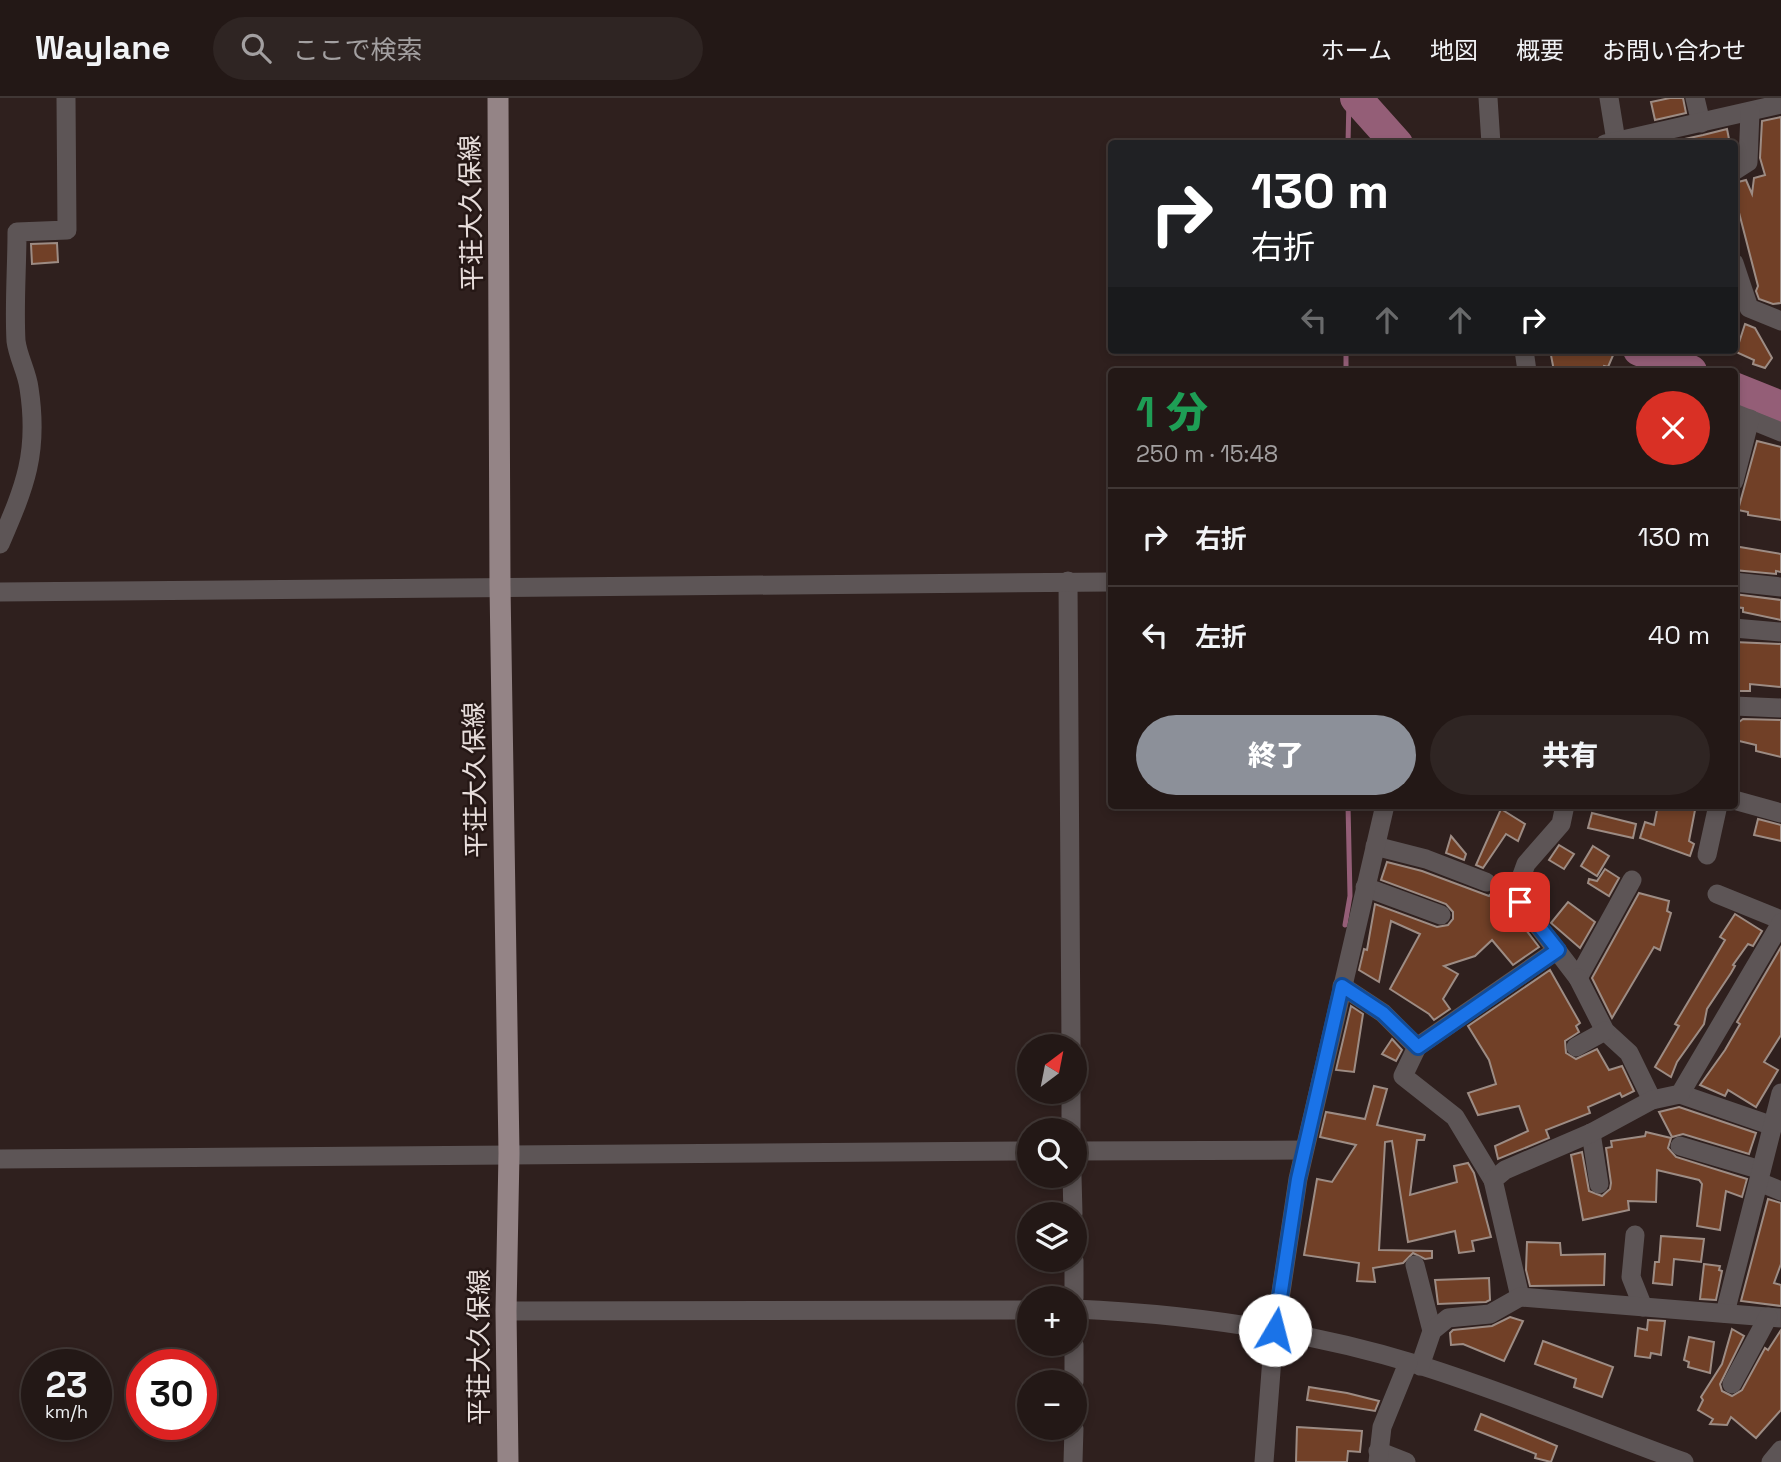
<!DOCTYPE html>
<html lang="ja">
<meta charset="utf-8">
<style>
:root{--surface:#231816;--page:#2f2523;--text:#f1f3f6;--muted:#a3a0a1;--line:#403735;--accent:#8c9099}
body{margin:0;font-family:"Space Grotesk","Noto Sans JP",sans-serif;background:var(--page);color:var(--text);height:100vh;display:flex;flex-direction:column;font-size:26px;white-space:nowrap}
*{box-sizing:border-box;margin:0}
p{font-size:23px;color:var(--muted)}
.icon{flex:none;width:38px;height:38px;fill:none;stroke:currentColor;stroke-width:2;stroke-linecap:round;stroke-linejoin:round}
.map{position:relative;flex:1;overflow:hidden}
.drawer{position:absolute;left:1108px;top:270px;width:630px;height:441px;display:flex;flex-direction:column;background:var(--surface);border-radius:7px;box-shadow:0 4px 10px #0003,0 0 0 2px var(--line)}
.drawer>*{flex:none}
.top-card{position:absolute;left:1108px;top:42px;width:630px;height:214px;border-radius:7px;box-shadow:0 4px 10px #0003,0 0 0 2px var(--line);background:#202124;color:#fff;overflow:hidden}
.needle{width:46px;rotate:32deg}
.controls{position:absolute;left:1017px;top:936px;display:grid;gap:14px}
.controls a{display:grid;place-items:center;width:70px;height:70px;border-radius:50%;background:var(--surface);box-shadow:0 4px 10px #0003,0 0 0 2px var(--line);font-size:35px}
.speed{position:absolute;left:21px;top:1251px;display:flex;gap:14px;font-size:35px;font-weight:700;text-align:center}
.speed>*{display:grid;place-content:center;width:91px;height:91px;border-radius:50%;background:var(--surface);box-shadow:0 4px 10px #0003,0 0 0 2px var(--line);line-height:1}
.speed small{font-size:18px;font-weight:400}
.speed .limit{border:10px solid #d22;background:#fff;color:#111}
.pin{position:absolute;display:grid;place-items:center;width:60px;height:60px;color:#fff;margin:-30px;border-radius:14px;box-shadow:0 4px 10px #0006}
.me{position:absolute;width:77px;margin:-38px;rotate:8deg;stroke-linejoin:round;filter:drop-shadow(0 0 5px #0008)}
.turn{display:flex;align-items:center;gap:24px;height:147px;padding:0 28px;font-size:32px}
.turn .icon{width:91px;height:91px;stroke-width:2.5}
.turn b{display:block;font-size:49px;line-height:60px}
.lanes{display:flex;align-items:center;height:66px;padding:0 28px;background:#0003;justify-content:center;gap:35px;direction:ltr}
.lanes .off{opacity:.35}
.round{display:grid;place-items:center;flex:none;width:74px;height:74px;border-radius:37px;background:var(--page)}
.summary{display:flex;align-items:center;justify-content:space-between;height:119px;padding:0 28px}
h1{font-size:42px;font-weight:800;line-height:52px;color:#1e9e55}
.action{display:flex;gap:14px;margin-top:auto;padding:14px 28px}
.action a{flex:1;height:80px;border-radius:42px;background:var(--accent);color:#fff;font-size:28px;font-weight:800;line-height:80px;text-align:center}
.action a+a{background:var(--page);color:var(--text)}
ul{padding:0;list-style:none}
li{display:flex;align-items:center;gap:21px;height:98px;padding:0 28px;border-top:2px solid var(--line)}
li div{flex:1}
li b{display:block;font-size:26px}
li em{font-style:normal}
header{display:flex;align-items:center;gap:42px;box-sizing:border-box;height:98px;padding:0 35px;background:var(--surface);border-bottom:2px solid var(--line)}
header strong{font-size:33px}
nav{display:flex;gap:38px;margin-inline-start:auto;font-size:24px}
.search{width:490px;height:63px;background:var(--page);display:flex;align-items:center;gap:18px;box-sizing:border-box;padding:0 24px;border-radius:38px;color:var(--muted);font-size:26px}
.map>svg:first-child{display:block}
</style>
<header>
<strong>Waylane</strong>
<div class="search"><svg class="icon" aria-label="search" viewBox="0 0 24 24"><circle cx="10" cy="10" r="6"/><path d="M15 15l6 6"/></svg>ここで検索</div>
<nav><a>ホーム</a><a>地図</a><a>概要</a><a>お問い合わせ</a></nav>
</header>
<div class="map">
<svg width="1781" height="1364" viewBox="0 0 1781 1364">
<rect width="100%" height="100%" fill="#2f201e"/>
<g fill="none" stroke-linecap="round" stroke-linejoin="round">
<g stroke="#945e77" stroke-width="5">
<path d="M1348,46L1349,0"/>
<path d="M1346,273V252"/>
<path d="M1345,827L1350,798L1348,707"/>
</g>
<g stroke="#945e77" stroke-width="32">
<path d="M1356,0L1397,46"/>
<path d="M1639,252L1691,273"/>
<path d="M1734,290L1781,309"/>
</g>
</g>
<g fill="#714027" stroke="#9d8c84" stroke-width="2">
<path d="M1670,0H1683L1686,15L1655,22L1651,4Z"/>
<path d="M1781,19V205L1773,206L1759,201L1756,193L1758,188L1736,103L1734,85L1746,82L1752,96L1754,80L1765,77L1760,60L1762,23Z"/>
<path d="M1727,31L1730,46L1671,44L1703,37Z"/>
<path d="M57,145L58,164L32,166L31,146Z"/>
<path d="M1745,226L1755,230L1772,260L1765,270L1753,266L1754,262L1736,254Z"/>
<path d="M1550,252H1606L1614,255L1608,269L1604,268L1602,273H1554Z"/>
<path d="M1757,343L1781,349V422L1748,417V414L1738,412Z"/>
<path d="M1734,448L1781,456V474L1776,473V476L1734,472Z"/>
<path d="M1734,496L1781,502V522L1743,514V510L1734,509Z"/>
<path d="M1734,544L1781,546V589L1750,586V593H1739L1737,588H1734Z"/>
<path d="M1743,621L1781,622V659L1756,653V647L1735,642L1739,624Z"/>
<path d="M1658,707H1696L1689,743L1694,746L1690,758L1640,740L1645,724L1654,727Z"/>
<path d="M1501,711L1525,726L1518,743L1506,736L1483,770L1476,767Z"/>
<path d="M1592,715L1636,726L1633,740L1588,730Z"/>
<path d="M1758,721L1781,727V743L1754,737Z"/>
<path d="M1451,738L1466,756L1464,762L1446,755Z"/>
<path d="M1559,747L1574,756L1564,771L1549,762Z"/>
<path d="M1593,748L1609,758L1597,778L1581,768Z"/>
<path d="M1387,764L1422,773L1489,798L1496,790L1504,798L1499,809L1515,828L1520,824L1539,849L1513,867L1492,842L1475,858L1444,868L1458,876L1443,901L1450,911L1434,922L1429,916L1390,891L1420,836L1391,823L1379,884L1359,872L1364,851L1367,852L1375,806L1437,829L1448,827L1453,821V814L1446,806L1381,782Z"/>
<path d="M1605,771L1619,780L1609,798L1588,785L1589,781L1597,783Z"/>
<path d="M1639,795L1669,803L1667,813L1671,815L1660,852L1654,849L1612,920L1592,880Z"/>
<path d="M1568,804L1595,824L1580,850L1551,825Z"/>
<path d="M1735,816L1762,833L1753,848L1748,846L1733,867L1735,868L1731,875L1707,911L1704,926L1677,964L1671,979L1655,969L1679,928L1675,926L1725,842L1720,839Z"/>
<path d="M1781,849V937L1764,964L1778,972L1756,1009L1728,992L1725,998L1700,987L1725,952L1740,926L1737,924Z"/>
<path d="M1550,872L1580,925L1576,928L1579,934L1565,943L1566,955L1576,961L1597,951L1609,972L1622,968L1634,993L1622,999L1620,995L1588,1009L1590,1015L1546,1032L1549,1040L1498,1061L1495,1048L1528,1033L1519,1008L1478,1017L1468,995L1496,986L1489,962L1468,928Z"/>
<path d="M1351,908L1363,916L1354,974L1336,972Z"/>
<path d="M1392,941L1402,952L1396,963L1382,956Z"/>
<path d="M1374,988L1387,991L1377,1027L1425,1037L1424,1042H1417L1410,1097L1457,1084L1454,1068L1468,1065L1474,1075L1491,1139L1472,1143L1474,1153L1459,1155L1455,1133L1408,1144L1392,1043L1385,1044L1379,1152L1432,1153V1160L1425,1161L1413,1155L1403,1165L1373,1170L1375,1184L1357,1183L1359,1165L1304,1157L1317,1081L1332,1084L1356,1047L1320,1039L1326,1014L1365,1021Z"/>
<path d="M1679,1009L1756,1035L1749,1056L1683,1036L1672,1039L1659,1014Z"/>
<path d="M1646,1034L1671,1040L1668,1050L1676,1059L1747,1081L1742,1099L1726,1093L1720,1132L1697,1128L1702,1086L1699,1082L1657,1072L1656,1104L1628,1103L1629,1112L1583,1122L1571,1057L1582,1054L1589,1093L1602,1098L1610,1091L1611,1085L1606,1050L1612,1049L1611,1043L1645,1038Z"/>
<path d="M1768,1101L1781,1105V1166L1774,1185L1781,1187V1208L1741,1203Z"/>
<path d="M1661,1138L1704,1141L1701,1164L1674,1161L1672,1187L1653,1185L1655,1164H1659Z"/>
<path d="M1527,1144L1560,1145L1561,1157L1605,1156L1604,1187L1530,1188L1526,1172Z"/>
<path d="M1704,1166L1720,1168L1719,1172L1722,1173L1716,1202L1700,1201Z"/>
<path d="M1489,1180L1490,1202L1486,1204L1438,1206L1435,1182Z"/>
<path d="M1510,1219L1523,1223L1504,1263L1463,1246L1451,1247L1450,1235L1453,1232L1492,1228Z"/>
<path d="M1648,1222L1665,1223L1661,1257L1651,1255L1650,1260L1635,1258L1638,1230L1647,1232Z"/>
<path d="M1732,1231L1744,1238L1720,1286L1722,1293L1732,1298L1742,1292L1765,1250L1768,1252L1781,1232V1312L1756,1340L1731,1319L1727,1327L1710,1326L1713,1321L1698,1312L1703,1302L1701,1299L1722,1266Z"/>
<path d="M1689,1239L1714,1244L1710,1275L1688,1269L1689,1264L1684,1262Z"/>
<path d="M1543,1243L1613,1269L1602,1299L1574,1289L1576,1281L1535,1266Z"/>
<path d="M1309,1289L1347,1295L1379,1303L1375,1313L1307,1302Z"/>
<path d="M1481,1316L1557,1348L1551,1364L1535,1360L1536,1356L1475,1332Z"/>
<path d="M1297,1329L1362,1333L1360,1354L1348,1353L1347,1364H1296Z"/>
</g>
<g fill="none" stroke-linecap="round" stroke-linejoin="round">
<g stroke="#5d5556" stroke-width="19">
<path d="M1488,0L1491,46"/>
<path d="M1609,0L1616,43"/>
<path d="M1695,0L1701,25"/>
<path d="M1605,46L1781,6"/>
<path d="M1734,73L1748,64L1750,14"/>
<path d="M1734,165L1749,210L1781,223"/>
<path d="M1524,252L1527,273"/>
<path d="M1734,315L1781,334"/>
<path d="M1734,383L1750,321"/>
<path d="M0,446C25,388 39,355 29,290C27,274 18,259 16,243C14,207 17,170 17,134L67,132L66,0"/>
<path d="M1068,483L1071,948"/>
<path d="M1734,484L1781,489"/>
<path d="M0,494L1111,484"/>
<path d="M1734,530L1781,534"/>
<path d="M1734,608L1781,610"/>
<path d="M1734,702L1781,715"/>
<path d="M1565,707L1561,726L1526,766L1518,788L1520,804L1578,880L1632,782"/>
<path d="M1375,748L1426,761L1486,784"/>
<path d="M1707,757L1718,707"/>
<path d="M1365,789L1441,817"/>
<path d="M1717,796L1781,822"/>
<path d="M1578,880L1605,933L1629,955L1652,1002"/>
<path d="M1342,888L1383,915L1417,949L1403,978L1455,1019L1493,1082"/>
<path d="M1417,949L1557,852"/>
<path d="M1576,949L1605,933"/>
<path d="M1071,994V1032"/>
<path d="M1680,996L1773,1028"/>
<path d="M1591,1035L1599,1086"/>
<path d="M1680,1048L1761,1072"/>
<path d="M1074,1053L1304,1052"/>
<path d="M0,1061L1029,1053"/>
<path d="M1072,1078L1073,1116"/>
<path d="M1759,1084L1781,1093"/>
<path d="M1635,1137L1631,1179L1643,1209"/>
<path d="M1074,1162V1200"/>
<path d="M1415,1167L1432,1233"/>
<path d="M1520,1199L1493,1082L1505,1072L1591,1035L1652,1002L1680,996L1781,825"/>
<path d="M1074,1211C1191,1216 1308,1233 1419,1267C1509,1295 1596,1332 1684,1364"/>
<path d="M506,1213L1029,1212"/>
<path d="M1725,1215L1781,995"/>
<path d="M1420,1268L1432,1233L1448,1220L1490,1216L1520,1199L1781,1220"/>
<path d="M1074,1284V1246"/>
<path d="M1732,1286L1768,1219"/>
<path d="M1378,1353L1406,1364"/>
<path d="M1073,1364L1074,1330"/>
<path d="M1264,1364L1273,1247L1298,1081L1385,707"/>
<path d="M1378,1364L1382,1329L1408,1265"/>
<path d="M1771,1364L1781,1352"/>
</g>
<path stroke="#948486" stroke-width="21" d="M498,0L500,488L509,1055L506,1213L508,1364"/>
</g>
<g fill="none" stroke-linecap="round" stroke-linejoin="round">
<g stroke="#114b97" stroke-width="18">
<path id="route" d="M1275,1232L1298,1081L1342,888L1383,915L1418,949L1558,852L1520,804"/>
</g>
<use href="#route" stroke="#1a73e8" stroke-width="12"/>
</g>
<g text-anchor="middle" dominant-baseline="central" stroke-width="5" stroke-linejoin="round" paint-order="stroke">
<g font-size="26" fill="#e7dddb" stroke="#251715">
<text transform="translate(471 115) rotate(-91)">平荘大久保線</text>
<text transform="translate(475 682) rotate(-91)">平荘大久保線</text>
<text transform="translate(479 1249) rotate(-90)">平荘大久保線</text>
</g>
</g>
</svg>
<div class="controls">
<a><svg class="needle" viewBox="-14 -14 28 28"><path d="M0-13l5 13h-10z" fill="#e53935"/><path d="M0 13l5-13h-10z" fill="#a3a0a1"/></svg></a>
<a><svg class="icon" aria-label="search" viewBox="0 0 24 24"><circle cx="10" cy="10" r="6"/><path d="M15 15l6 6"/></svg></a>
<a><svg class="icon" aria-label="layers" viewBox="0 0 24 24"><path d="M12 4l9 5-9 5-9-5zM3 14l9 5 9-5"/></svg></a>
<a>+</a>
<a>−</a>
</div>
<div class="speed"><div>23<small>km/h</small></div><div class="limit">30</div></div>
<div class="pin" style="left:1520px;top:804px;background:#d93025"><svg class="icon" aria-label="arrive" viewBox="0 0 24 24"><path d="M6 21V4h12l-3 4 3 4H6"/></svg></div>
<svg class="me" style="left:1275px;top:1232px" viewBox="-20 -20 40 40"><circle r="19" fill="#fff"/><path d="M0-13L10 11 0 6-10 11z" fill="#1a73e8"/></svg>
<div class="top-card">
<div class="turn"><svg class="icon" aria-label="right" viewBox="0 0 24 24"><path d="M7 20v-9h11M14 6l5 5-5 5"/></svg><div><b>130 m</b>右折</div></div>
<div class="lanes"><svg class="icon off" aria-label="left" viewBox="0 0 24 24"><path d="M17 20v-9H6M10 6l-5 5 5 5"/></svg><svg class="icon off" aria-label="ahead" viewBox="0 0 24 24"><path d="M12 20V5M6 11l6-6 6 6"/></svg><svg class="icon off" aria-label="ahead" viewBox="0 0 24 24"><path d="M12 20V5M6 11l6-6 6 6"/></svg><svg class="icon" aria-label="right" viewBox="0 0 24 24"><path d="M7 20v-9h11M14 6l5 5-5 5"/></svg></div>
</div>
<section class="drawer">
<div class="summary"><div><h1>1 分</h1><p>250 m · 15:48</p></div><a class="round" style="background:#d93025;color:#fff"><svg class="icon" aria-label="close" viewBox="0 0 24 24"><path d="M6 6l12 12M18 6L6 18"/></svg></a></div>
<ul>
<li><svg class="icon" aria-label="right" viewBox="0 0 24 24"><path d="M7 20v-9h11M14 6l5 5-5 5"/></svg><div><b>右折</b></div><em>130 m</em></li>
<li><svg class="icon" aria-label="left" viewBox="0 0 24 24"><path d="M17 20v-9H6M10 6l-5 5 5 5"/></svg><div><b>左折</b></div><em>40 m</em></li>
</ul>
<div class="action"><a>終了</a><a>共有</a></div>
</section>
</div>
